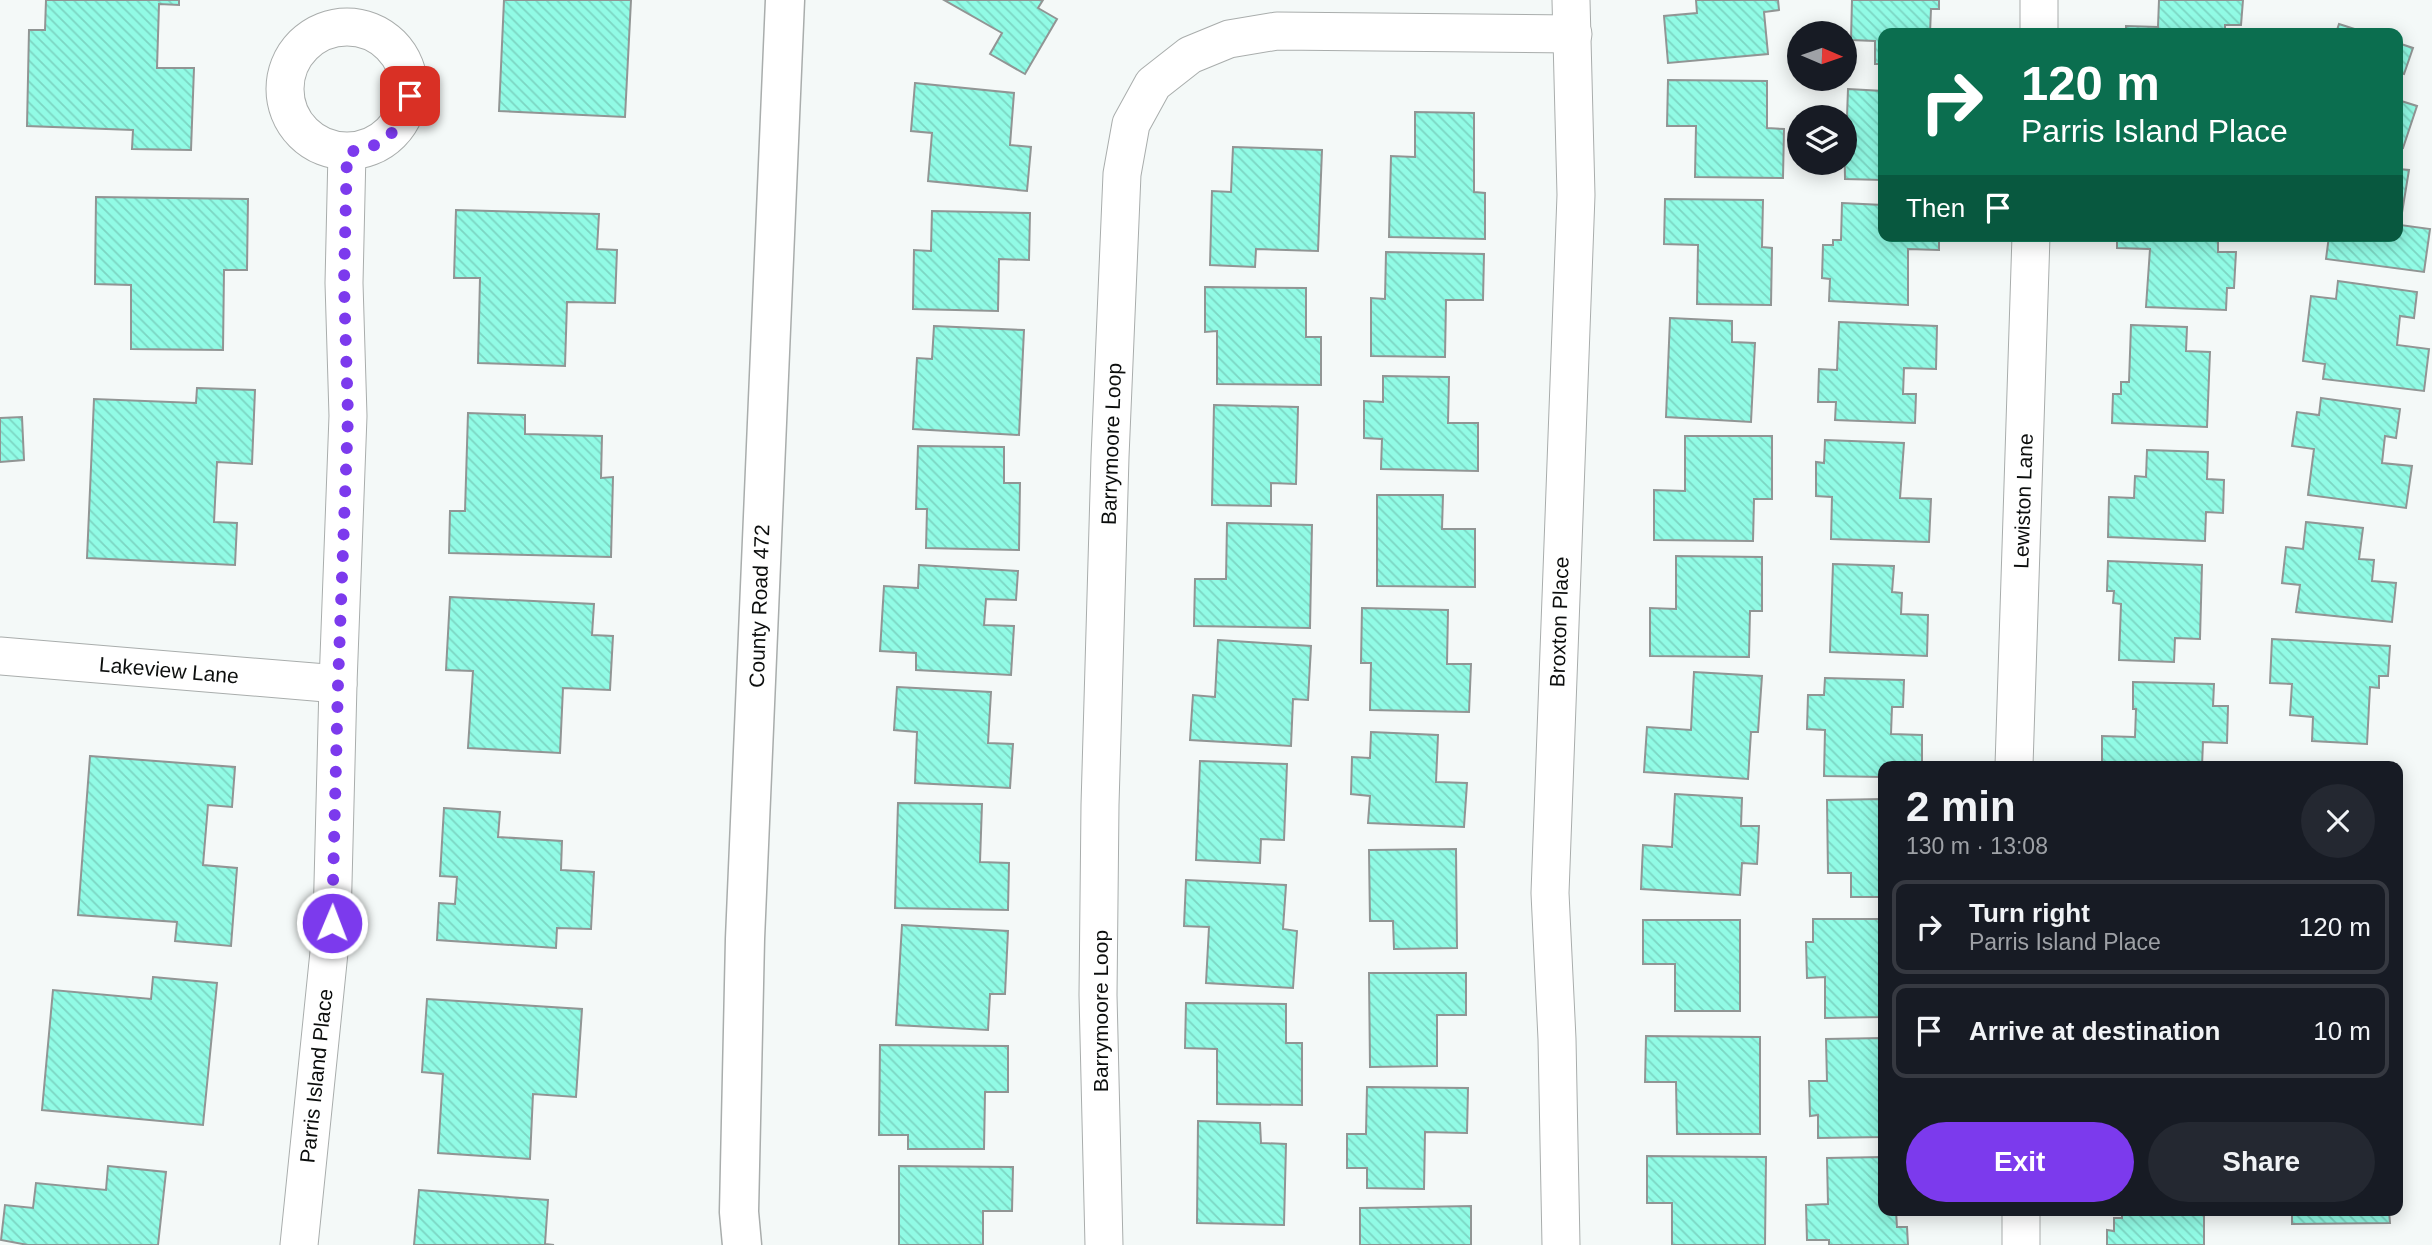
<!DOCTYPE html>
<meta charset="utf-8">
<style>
:root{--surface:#171b24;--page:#242831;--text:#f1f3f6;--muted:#9ea1a6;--line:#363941;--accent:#7c3aed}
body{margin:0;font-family:Arial,sans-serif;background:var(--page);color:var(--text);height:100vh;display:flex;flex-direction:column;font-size:26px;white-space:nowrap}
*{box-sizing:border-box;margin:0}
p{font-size:23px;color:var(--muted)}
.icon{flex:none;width:38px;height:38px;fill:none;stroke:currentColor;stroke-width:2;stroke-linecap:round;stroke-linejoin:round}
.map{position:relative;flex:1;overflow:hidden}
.drawer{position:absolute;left:1878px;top:761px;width:525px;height:455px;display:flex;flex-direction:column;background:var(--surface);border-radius:14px;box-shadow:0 4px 18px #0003}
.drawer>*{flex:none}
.banner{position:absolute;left:1878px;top:28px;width:525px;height:214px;border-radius:14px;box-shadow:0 4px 18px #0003;background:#0b6e4f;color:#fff;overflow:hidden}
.needle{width:46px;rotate:92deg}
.controls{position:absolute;left:1787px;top:21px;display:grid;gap:14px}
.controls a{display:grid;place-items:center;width:70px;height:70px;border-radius:50%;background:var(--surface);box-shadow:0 4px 18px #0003;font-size:35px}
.pin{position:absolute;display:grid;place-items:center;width:60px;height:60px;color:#fff;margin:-30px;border-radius:14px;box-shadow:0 4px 10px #0006}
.me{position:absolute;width:77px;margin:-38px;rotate:1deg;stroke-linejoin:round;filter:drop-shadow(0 0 5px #0008)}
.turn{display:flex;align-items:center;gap:24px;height:147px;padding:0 28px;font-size:32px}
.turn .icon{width:91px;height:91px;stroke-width:2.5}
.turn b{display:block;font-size:49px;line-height:60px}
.then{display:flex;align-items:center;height:66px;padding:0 28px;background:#0003;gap:14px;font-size:26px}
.round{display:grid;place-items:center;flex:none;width:74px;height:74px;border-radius:37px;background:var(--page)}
.overview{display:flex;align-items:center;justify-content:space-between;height:119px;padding:0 28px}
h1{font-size:42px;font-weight:600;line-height:52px}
.button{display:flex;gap:14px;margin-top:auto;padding:14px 28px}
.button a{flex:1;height:80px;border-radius:42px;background:var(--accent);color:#fff;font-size:28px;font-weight:600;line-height:80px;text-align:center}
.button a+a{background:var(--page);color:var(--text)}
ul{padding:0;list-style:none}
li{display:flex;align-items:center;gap:21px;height:94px;margin:0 14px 10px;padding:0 14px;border:4px solid var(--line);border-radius:14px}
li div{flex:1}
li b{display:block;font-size:26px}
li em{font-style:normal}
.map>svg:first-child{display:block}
</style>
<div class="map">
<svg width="2432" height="1245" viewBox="0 0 2432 1245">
<defs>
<pattern id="building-back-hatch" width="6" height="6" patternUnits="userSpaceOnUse" patternTransform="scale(1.75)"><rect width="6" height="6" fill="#91fbe5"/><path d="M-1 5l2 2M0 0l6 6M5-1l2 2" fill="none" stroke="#7cd6c3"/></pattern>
</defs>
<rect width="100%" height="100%" fill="#f4f9f8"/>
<g fill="url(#building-back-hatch)" stroke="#919594" stroke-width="2">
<path d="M46,0H179V5L159,4L157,68H194L191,150L132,149L133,130L27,126L29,30H45Z"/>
<path d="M504,0H631L625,117L499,111Z"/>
<path d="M944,0H1043L1038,8L1057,19L1025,74L990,54L1002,33Z"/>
<path d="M1696,0H1778L1779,10L1764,12L1768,54L1668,63L1664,16L1697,13Z"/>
<path d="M1852,0H1939V9H1931L1930,33H1883V64H1875V41L1851,40Z"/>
<path d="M2159,0H2243L2241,25H2225V33H2126V26L2158,27Z"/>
<path d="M2339,24L2367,33H2336Z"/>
<path d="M2398,43L2413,48L2404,74L2398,72Z"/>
<path d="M1668,80L1767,81V128L1784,129L1783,178L1695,177L1696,126H1667Z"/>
<path d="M915,83L1014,93L1010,145L1031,147L1027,191L928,181L932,133L911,131Z"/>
<path d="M1848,89L1883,91V180L1845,179L1844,117H1830H1847Z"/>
<path d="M2398,100L2417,106L2403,148L2398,146Z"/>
<path d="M1415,112L1474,113V192L1485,193V239L1389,237L1391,156L1415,157Z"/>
<path d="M1233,147L1322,150L1318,251L1256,249L1255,267L1210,265L1212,191L1231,192Z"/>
<path d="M2398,169L2409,170L2400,225L2430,229L2424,272L2326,259L2329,236H2398Z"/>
<path d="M96,197L248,199L247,270H224L223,350L131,349V285L95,284Z"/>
<path d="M1665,199L1763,200L1762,247L1772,248L1771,305L1697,304L1698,245L1664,244Z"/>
<path d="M1842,203L1883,205V236H1939V250L1908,249V305L1829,301L1830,279L1822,278L1823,245H1833V240H1841Z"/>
<path d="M456,210L599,214L597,249L617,250L615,303L567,302L565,366L478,363L480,278H454Z"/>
<path d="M932,211L1030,213L1029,260L999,259L998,311L913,309L914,250L931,251Z"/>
<path d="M2117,236H2218V252H2236L2234,288H2227L2226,310L2146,307L2150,249L2117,248Z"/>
<path d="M1386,252L1484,254L1483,300H1446L1445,357L1371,356V298L1385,299Z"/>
<path d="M2338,281L2417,292L2414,318L2400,316L2397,345L2429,349L2424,391L2323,379L2325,364L2303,361L2311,296L2336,299Z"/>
<path d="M1205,287L1306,288V337H1321V385L1217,384V331L1205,332Z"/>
<path d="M1670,318L1732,321V342L1755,343L1751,422L1666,417Z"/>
<path d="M1839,322L1937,326L1936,369L1904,368L1903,394H1916L1915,423L1835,420L1836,402H1818L1819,369L1837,370Z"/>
<path d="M2131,325L2187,327L2186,351L2210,352L2207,427L2112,423L2113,394H2121V382H2129Z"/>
<path d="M934,326L1024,330L1019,435L913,429L917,358L932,359Z"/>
<path d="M1383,376L1449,377L1448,423H1478V471L1381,469L1382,439L1364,438V401L1383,402Z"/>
<path d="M197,388L255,390L252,464L217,462L214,522L237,523L235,565L87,558L94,399L196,403Z"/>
<path d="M2321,398L2400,409L2396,438L2385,436L2382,463L2412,466L2406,508L2308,495L2314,449L2292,446L2297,412L2319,415Z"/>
<path d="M1214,405L1298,407L1296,484L1271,483V506L1212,505Z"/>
<path d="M468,413L525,415V434L602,436L601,478L613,477L611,557L449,553L450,511H465Z"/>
<path d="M22,417L24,460L0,462V418Z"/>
<path d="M1685,436H1772V499H1754L1753,541L1654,540V490L1685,491Z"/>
<path d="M1825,440L1904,443L1900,498L1931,499L1929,542L1831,539L1832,497L1816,496V462L1824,463Z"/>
<path d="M918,446L1004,447V483H1020L1019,550L926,548L927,509H916Z"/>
<path d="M2147,450L2208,452L2207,479L2224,480L2223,513L2206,512L2205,541L2108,537L2109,497L2134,498L2135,476L2146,477Z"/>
<path d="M1377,495H1443L1442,529H1475V587L1377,586Z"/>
<path d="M2306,522L2363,528L2359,559L2374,560L2372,581L2396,583L2392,622L2296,612L2300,585L2282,583L2286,547L2303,549Z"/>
<path d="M1227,523L1312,525L1310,628L1194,626L1195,579H1226Z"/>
<path d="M1676,556L1762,557V611H1750L1749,657L1650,656V608L1676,609Z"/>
<path d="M2108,561L2202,565L2200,639L2175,638L2174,662L2119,660L2121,604L2113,603L2114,591H2107Z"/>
<path d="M1833,564L1894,566L1892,592L1902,593L1901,614L1928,615L1927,656L1830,652Z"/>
<path d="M919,565L1018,571L1016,600L986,599L984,625L1014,626L1011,675L916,670V653L880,651L884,586L918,588Z"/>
<path d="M450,597L594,604L592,635L613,636L610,690L563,688L560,753L468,748L473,671L446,670Z"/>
<path d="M1362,608L1448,610L1447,664H1471L1469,712L1370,710L1371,663H1361Z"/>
<path d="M2272,639L2390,646L2388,676H2379V688L2370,687L2367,744L2312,741L2313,717L2290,715L2292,684L2270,683Z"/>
<path d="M1218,640L1311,646L1308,700L1293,699L1291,746L1190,740L1193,695L1215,697Z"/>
<path d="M1694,672L1762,676L1758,732H1751L1748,779L1644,772L1647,727L1691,730Z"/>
<path d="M1825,678L1904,680L1903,707H1892L1891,734L1922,735V766H1883V777L1824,776L1825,730L1807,729L1808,695H1824Z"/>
<path d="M2133,682L2214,684L2213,706H2228L2227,743L2203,742L2202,766H2102V736L2135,737L2136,709H2133Z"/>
<path d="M897,687L991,692L988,743L1013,744L1010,788L915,783L917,732L894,730Z"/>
<path d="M1371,732L1438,735L1436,782L1467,783L1464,827L1368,823L1370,796L1351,794L1352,757L1370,758Z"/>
<path d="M90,756L235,767L232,807L208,805L203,865L237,868L231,946L175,941L177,922L78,915Z"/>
<path d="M1200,761L1287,764L1284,840L1261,839L1260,863L1196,860Z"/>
<path d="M1675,794L1742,798L1741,826H1759L1757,864L1742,863L1740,895L1641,889L1643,845L1672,847Z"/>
<path d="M1883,799V897H1851V873H1828L1827,800Z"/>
<path d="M898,803L982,804L980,862L1009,863L1008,910L895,908Z"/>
<path d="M444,808L500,812L498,837L562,841L561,870L594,872L591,929L557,928L556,948L437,940L439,903L455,904L457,877L440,876Z"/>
<path d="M1456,849L1457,948L1394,949L1393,921H1370L1369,850Z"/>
<path d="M1186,880L1286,885L1283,929L1297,931L1293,988L1206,983L1209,927L1184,926Z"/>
<path d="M1813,919H1883V1017L1825,1018V977L1807,978L1806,942H1813Z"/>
<path d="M1643,920H1740V1011H1675V964H1643Z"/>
<path d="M902,925L1008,931L1005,994H990L988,1030L896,1025Z"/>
<path d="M1369,973H1466V1015H1437V1066L1370,1067Z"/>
<path d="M153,977L217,983L203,1125L42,1110L53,990L151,999Z"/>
<path d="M427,999L582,1009L576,1097L533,1094L530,1159L438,1153L443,1074L422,1072Z"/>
<path d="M1186,1003L1286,1004V1043H1302V1105L1217,1104V1049L1185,1048Z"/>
<path d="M1646,1036L1760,1037V1134H1677L1676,1082H1645Z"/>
<path d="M1883,1038V1137L1818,1138V1115L1810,1116L1809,1081H1827L1826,1039Z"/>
<path d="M880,1045L1008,1046V1092H985L984,1149H908V1135H879Z"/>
<path d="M1367,1087L1468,1088L1467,1133L1425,1132L1424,1189L1367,1188V1168H1347V1134H1366Z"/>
<path d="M1198,1121L1260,1123L1261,1143L1286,1144L1284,1225L1197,1223Z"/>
<path d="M1647,1156L1766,1157L1765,1245H1672V1203H1647Z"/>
<path d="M1883,1157V1211H1896L1897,1227H1907L1908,1245H1829V1240H1807L1806,1205L1828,1204L1827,1158Z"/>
<path d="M108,1166L166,1172L158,1245H28L1,1240L5,1205L33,1208L36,1183L106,1190Z"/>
<path d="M899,1166L1013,1167L1012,1211H983V1245H899Z"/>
<path d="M419,1190L548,1200L545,1244L554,1245H414Z"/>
<path d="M1471,1206V1245H1360V1208Z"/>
<path d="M2122,1211H2204V1245H2107V1230L2114,1231V1218H2122Z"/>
<path d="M2292,1211H2389L2390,1223L2292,1224Z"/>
</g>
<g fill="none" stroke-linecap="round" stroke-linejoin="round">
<g stroke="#a9adac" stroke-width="39">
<g id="minor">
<circle cx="347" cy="89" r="62"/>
<path d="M2039,33V0"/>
<path d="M0,656L338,684"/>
<path d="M2014,766L2031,236"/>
<path d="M2021,1211V1245"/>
<path d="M299,1245L332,923L338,684L348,416L344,283L347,152"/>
<path d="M1104,1245L1098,995L1100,805L1110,457L1122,174L1131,124L1153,84L1190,55L1229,39L1277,31L1573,34"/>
<path d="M1561,1245L1557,1039L1550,893L1576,195L1571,0"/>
</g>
</g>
<g stroke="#a9adac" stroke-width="41">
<path id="tertiary" d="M742,1245L739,1212L745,939L785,0"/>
</g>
<use href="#minor" stroke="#fff" stroke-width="37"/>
<use href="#tertiary" stroke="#fff" stroke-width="38"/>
</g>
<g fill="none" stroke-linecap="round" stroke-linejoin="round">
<path stroke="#7c3aed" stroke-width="12" stroke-dasharray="0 21.6" d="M332,923L338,684L348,416L344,283L347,152C384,147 400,133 410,96"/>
</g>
<g text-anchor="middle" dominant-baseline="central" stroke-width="6" stroke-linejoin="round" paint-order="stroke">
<g font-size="21" fill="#0c0e0d" stroke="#fff">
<text transform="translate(1111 444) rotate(-88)">Barrymoore Loop</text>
<text transform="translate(2023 501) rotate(-88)">Lewiston Lane</text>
<text transform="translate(759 606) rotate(-88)">County Road 472</text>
<text transform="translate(1559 622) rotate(-88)">Broxton Place</text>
<text transform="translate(169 670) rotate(5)">Lakeview Lane</text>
<text transform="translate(1100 1011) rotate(-90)">Barrymoore Loop</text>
<text transform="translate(316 1076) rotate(-84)">Parris Island Place</text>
</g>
</g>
</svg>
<div class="controls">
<a><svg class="needle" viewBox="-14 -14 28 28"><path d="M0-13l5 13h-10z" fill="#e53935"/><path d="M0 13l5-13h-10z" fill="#9ea1a6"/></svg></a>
<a><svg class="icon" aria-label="layers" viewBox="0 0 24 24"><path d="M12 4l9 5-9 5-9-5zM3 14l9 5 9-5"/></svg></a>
</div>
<div class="pin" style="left:410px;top:96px;background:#d93025"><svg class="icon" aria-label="arrive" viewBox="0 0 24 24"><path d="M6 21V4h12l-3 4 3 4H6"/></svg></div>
<svg class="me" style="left:332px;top:923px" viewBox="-20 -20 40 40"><circle r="17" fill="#7c3aed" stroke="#fff" stroke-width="3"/><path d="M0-11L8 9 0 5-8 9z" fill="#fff"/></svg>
<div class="banner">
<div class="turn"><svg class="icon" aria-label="right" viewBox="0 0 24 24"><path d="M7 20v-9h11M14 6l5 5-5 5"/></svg><div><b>120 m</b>Parris Island Place</div></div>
<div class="then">Then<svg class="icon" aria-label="arrive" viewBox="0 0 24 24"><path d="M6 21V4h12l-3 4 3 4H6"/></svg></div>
</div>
<section class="drawer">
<div class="overview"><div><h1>2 min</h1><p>130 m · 13:08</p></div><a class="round"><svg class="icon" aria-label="close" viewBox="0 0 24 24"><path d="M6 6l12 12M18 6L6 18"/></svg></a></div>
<ul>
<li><svg class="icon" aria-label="right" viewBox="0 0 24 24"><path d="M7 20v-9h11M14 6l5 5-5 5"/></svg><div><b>Turn right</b><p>Parris Island Place</p></div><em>120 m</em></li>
<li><svg class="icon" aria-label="arrive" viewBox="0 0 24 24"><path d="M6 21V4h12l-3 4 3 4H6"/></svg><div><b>Arrive at destination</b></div><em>10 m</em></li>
</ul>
<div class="button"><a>Exit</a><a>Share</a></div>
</section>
</div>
